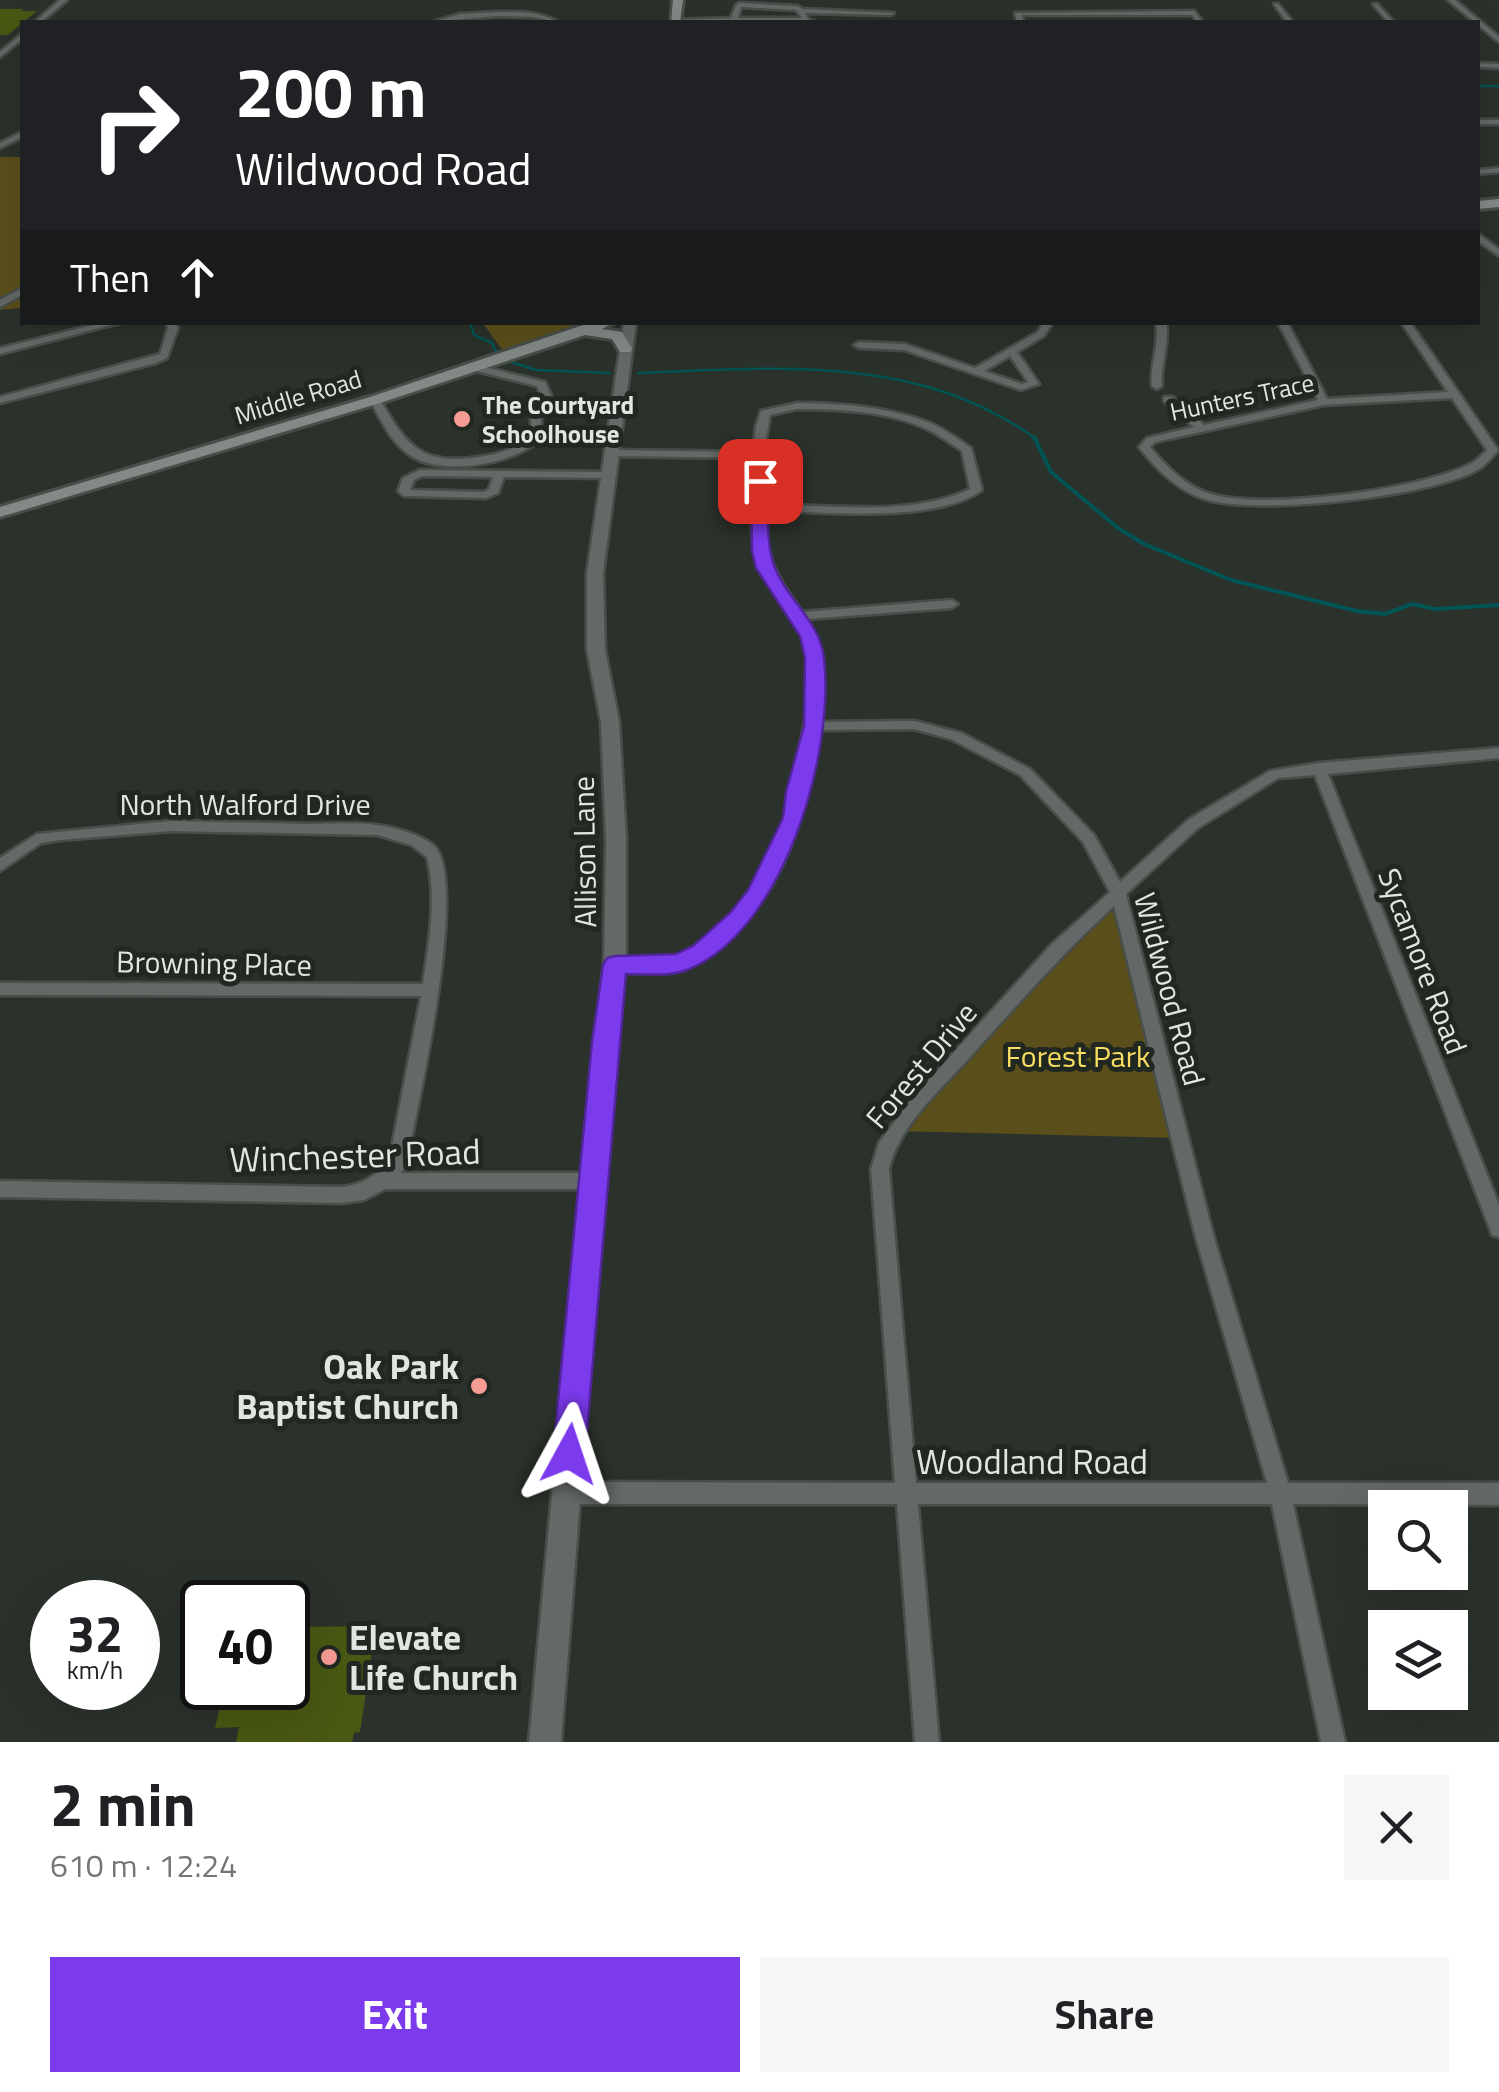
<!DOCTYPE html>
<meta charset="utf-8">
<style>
:root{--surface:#fff;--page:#f6f6f6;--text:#202124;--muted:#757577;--accent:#7c3aed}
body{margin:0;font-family:"Titillium Web",sans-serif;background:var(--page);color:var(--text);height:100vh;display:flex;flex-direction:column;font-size:38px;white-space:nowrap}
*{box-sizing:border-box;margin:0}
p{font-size:32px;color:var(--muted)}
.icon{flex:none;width:55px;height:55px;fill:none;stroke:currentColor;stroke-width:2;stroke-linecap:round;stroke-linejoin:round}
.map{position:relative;height:1742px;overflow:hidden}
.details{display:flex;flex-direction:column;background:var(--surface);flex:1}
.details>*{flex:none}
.banner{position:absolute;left:20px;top:20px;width:1460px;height:305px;border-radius:0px;box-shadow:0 10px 40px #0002;background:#202124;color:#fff;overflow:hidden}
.buttons{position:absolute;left:1368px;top:1490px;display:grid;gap:20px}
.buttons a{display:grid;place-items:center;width:100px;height:100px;border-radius:0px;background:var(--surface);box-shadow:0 10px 40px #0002;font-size:50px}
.speed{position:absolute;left:30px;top:1580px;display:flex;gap:20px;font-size:50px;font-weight:700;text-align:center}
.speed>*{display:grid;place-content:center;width:130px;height:130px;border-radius:50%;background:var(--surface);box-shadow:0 10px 40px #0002;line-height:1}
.speed small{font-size:25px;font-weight:400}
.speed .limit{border:5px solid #111;border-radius:15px;background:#fff;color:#111}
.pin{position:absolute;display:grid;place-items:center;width:85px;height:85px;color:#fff;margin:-42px;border-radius:20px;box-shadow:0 5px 15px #0006}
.me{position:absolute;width:110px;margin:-55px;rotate:5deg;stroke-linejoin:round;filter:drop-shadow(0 0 8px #0008)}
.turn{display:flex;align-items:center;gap:35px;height:210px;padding:0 50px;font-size:45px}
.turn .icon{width:130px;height:130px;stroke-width:2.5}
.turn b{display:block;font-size:70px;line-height:85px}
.then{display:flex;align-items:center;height:95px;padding:0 50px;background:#0003;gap:20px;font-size:38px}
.round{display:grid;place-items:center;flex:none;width:105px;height:105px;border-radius:0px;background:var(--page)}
.overview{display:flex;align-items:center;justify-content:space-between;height:170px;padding:0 50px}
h1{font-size:60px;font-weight:700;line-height:75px}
.cta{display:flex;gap:20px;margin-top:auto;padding:20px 50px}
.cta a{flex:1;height:115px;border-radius:0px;background:var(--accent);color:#fff;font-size:40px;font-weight:700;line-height:115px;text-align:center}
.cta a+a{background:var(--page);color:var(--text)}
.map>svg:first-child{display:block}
</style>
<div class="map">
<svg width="1499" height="1742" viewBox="0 0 1499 1742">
<rect width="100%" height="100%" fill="#2b312b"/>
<g fill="#5a4f1b">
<path d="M0,157H22V313L19,308L0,310Z"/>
<path d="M482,322L596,323L506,355Z"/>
<path d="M1119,895L1180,1138L896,1131Z"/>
</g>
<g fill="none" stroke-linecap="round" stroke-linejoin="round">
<g stroke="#005453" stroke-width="2.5">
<path d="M1478,86H1499"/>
<path d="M470,322L474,335L492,343L496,352"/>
<path d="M511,362L536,370L610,373"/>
<path d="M638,373C775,368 921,353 1037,440"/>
</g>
<path stroke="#005453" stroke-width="4" d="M1034,437L1051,472L1118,528L1144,544L1231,580L1357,611L1385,614L1412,604L1435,609L1499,605"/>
</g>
<g fill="#495813">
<path d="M0,9H24L21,11H37L8,35H0Z"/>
<path d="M376,1626L360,1732L354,1733L352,1742H236L239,1727L215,1728L221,1702H246L249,1688H288V1627Z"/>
</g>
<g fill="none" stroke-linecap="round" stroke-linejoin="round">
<g stroke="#484e48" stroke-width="5">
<g id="minor">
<path d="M60,0H67L41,22H35Z"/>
<path d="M1448,0H1455L1499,37V42Z"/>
<path d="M739,3L798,6L802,9L894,13L891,15L805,13L808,19L816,22L674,20L731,18L736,5ZM741,7L796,10L802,18H738Z"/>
<path d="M1274,4H1278L1293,22H1287Z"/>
<path d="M1373,4H1377L1394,22H1388Z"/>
<path d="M1194,11L1203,22H1197L1192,15H1022L1023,22H1017L1015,13Z"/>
<path d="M497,12C518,12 540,11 558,22L533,17L497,16L433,22L460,14Z"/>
<path d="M22,34V39L0,57V52Z"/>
<path d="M1478,63L1499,64V68L1478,67Z"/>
<rect x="1478" y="120" width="21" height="4"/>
<path d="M22,132V137L0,148V143Z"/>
<path d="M1499,168V172L1478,174V170Z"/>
<path d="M1478,234L1499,249V256L1478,241Z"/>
<path d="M22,288V295L0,307V300Z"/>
<path d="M105,322H123L0,354V348Z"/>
<path d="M166,322H175L178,328L167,358L156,363L0,403V397L160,354L168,328Z"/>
<path d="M1044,322H1053L1044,336L1017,352L1039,384L1021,390L904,350L859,348L854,345L859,342L905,344L975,368L1038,332ZM1010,356L1028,382L1022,384L984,371Z"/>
<path d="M1156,322H1166C1170,344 1160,364 1162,386L1157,389L1152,386C1150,364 1160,344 1156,322Z"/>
<path d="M1278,322H1287L1327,399L1448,392L1401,322H1410L1498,450C1494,455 1488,462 1482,467C1439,497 1254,516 1204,499C1177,490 1156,469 1139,447L1147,438L1194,427L1164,401V397H1172L1204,425L1318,400ZM1452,398L1487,450C1482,455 1477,461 1470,464C1420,490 1264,510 1211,494C1186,487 1166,466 1150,447L1155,442L1324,405Z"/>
<path d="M472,364L545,382L551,395L541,408V438C517,464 444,476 413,457C392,445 381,420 370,400L371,398H379C406,445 420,466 479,457C498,454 515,450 531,437V408L541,395L537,386L468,369V365Z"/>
<path d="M797,403C841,403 889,407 930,423C945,429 958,439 971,448L982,490C936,524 820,512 764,510C766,561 774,572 802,612L952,600L958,604L952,608L807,619C824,651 824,686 819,722L914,721L961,733L1030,769L1094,835L1120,882L1188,820L1270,771L1319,763L1499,748V758L1328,774L1499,1205V1237L1492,1235L1490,1229L1315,775L1278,778L1198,828L1126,894L1214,1238L1288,1483H1499V1505L1293,1504L1345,1742H1321L1272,1504H918L939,1742H915L897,1504H566L558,1501L555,1493L558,1485L566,1482L895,1483L871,1169L879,1143L908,1103L1052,944L1110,892L1083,842L1020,775L951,739L914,729L817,730C813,750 808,770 804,790C802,800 802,811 799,821C775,905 707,993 609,969L607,965L609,961L615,959C634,959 657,963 676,957C729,940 773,869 786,817C789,803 791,787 794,772C803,732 814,693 807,651C801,620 776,600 762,572C747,540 751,493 753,458L612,456L607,453L612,450L753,452L756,426L761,411ZM797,409C839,409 890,411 929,430C941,436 951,444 962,451L970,489C912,517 827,505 763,504L765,445L770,415ZM1114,906L1196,1238L1267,1483H916L889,1169C899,1125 941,1090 970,1057C1017,1005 1062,954 1114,906Z"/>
<path d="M420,470L609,472L615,475L609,478L504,477L498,493L486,498L404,496L398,491L403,478ZM422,476L493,477L489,489L484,492L410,490L414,480Z"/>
<path d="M171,821C217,822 262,823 308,824C330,824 354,822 376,825C394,827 419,834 433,845C471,876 416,1114 406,1165L401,1173H593L599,1175L602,1181L599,1187L593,1189H385L364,1200L342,1203L0,1197V1181L342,1187C363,1184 374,1177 389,1162L421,996L0,995V983L423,984C429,942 437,898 427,857L411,845L378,835L171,831L60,840L41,843L0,871V858L37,834Z"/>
</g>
</g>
<g stroke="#484e48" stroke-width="5">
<path id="tertiary" d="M624,322H636L603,573L605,650L619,722L626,839V965L616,1042L561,1742H529L594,1042L604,965L606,839L601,722L587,650V573Z"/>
</g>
<g stroke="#484e48" stroke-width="6">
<g id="secondary">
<path d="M673,0H683L680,22H671Z"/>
<path d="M1499,199V207L1478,209V201Z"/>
<path d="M592,322H615L602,329L622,332L632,349L630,352H620L612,339L585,335L380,403L0,517V507L370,397Z"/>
</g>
</g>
<use href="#minor" fill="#646967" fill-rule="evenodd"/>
<use href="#tertiary" fill="#646967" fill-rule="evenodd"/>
<use href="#secondary" fill="#828986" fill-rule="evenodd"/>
</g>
<path fill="#7c3aed" stroke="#51269a" stroke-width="2.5" d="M760,476L768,481C769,507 765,540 774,565C786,599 820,621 824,658C835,753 784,932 687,970C669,977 645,974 626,974L585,1454L580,1465L569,1470L558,1465L553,1454L592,1042L603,965L607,958L615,956L676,954L693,946L730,913L748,890L783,818L786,792L804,726L805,658L800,636L756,568L752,551L751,481Z"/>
<g fill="#f59c94" stroke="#212721" stroke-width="4">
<circle cx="462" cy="419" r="10"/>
<circle cx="479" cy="1386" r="10"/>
<circle cx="329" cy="1657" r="10"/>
</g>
<g text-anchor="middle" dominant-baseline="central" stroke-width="10" stroke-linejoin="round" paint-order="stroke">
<g font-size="25" fill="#e2e6e2" stroke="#212721">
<text transform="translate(298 397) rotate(-17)">Middle Road</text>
<text transform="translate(1242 397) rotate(-12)">Hunters Trace</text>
</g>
<g font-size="25" font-weight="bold" fill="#e2e6e2" stroke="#212721" text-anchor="start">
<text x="482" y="405">The Courtyard<tspan x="482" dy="29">Schoolhouse</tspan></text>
</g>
<g font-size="30" fill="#e2e6e2" stroke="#212721">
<text x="245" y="804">North Walford Drive</text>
<text transform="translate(584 852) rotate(-91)">Allison Lane</text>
<text transform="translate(1423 961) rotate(69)">Sycamore Road</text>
<text transform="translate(214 963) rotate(1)">Browning Place</text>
<text transform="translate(1170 989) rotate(75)">Wildwood Road</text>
<text transform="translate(921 1065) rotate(-50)">Forest Drive</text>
</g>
<g font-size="30" fill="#f9de61" stroke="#212721">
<text x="1078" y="1056">Forest Park</text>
</g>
<g font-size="35" fill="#e2e6e2" stroke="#212721">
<text transform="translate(355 1155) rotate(-2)">Winchester Road</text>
<text x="1032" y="1461">Woodland Road</text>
</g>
<g font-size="35" font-weight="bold" fill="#e2e6e2" stroke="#212721" text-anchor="end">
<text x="459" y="1366">Oak Park<tspan x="459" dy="40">Baptist Church</tspan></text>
<text x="349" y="1637" text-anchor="start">Elevate<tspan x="349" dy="40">Life Church</tspan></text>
</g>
</g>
</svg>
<div class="buttons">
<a><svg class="icon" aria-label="search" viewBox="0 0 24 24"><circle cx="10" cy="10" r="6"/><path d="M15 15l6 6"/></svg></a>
<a><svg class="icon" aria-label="layers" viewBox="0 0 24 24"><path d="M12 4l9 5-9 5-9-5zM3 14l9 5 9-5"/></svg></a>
</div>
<div class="speed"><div>32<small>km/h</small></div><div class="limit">40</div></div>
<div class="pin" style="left:760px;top:481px;background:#d93025"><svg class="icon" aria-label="arrive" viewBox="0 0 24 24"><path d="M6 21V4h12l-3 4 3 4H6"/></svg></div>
<svg class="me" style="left:569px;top:1454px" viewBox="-20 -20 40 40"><path d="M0-17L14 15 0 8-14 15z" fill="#7c3aed" stroke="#fff" stroke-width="4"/></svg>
<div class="banner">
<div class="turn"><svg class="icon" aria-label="right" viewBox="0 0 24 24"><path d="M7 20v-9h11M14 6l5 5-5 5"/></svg><div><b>200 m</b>Wildwood Road</div></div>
<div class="then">Then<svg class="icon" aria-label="ahead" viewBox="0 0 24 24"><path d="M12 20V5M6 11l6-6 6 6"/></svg></div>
</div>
</div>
<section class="details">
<div class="overview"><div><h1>2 min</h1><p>610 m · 12:24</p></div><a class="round"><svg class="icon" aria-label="close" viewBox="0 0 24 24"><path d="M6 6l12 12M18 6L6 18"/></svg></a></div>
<div class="cta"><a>Exit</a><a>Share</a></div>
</section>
